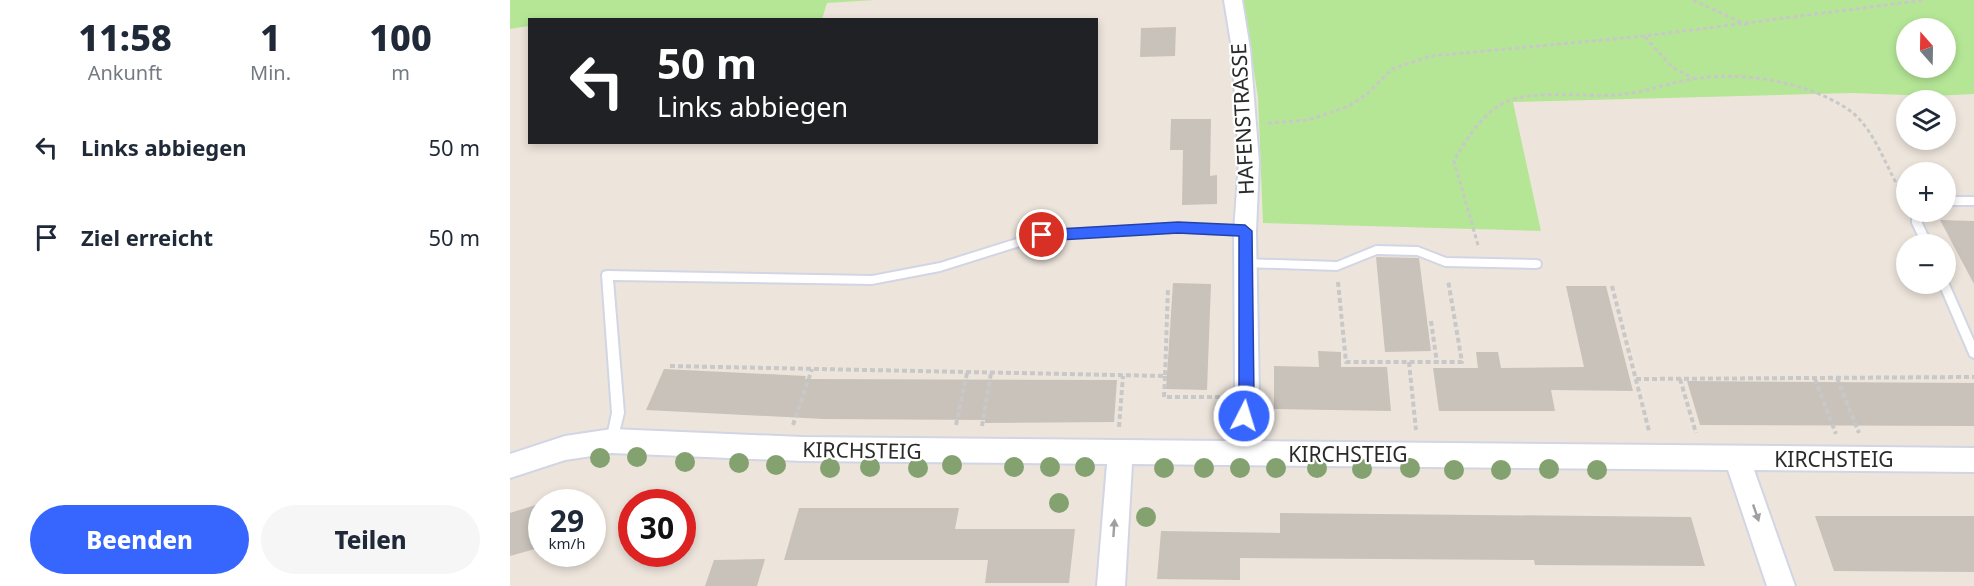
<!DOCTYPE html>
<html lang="de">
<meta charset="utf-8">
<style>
:root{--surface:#fff;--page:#f6f6f7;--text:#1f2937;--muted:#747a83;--accent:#3766ff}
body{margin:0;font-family:"Noto Sans",sans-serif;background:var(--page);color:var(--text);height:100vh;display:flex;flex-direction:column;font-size:22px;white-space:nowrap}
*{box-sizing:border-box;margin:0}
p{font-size:20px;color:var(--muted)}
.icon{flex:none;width:33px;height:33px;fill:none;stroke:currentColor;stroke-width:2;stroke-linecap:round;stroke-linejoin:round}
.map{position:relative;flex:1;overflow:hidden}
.panel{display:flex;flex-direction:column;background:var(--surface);width:510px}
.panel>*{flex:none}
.guide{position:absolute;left:18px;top:18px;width:570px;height:126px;border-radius:0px;box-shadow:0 3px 9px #0003;background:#202124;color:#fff;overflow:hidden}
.needle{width:39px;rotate:340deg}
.tools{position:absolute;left:1386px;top:18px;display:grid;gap:12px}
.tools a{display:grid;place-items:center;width:60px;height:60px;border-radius:50%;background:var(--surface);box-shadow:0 3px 9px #0003;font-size:30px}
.speed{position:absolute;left:18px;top:489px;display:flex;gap:12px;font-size:30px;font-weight:700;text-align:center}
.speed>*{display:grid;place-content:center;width:78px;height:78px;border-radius:50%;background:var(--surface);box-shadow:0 3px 9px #0003;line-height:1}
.speed small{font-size:15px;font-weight:400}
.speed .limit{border:9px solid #d22;background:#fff;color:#111}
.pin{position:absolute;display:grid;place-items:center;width:51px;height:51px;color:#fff;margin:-26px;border:3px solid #fff;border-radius:50%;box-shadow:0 2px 6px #0007}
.me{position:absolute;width:66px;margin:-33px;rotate:5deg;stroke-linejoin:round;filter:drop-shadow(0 0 4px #0008)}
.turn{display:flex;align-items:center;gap:21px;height:126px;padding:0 30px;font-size:27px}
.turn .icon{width:78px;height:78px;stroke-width:2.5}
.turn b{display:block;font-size:42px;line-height:51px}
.eta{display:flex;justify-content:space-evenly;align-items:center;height:102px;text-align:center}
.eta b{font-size:36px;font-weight:800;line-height:42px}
.cta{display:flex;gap:12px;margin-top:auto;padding:12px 30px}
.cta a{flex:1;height:69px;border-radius:36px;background:var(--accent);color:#fff;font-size:24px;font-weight:800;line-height:69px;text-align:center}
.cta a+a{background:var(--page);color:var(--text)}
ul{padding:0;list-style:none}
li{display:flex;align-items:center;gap:18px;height:90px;padding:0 30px}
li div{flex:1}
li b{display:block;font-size:22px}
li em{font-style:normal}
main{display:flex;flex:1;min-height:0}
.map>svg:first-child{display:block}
</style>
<main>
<section class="panel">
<div class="eta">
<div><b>11:58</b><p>Ankunft</p></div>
<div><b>1</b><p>Min.</p></div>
<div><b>100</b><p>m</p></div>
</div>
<ul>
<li><svg class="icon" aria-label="left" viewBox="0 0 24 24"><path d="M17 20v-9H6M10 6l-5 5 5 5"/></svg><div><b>Links abbiegen</b></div><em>50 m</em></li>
<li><svg class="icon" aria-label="arrive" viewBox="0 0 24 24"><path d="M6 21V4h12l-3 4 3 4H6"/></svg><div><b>Ziel erreicht</b></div><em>50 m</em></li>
</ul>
<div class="cta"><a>Beenden</a><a>Teilen</a></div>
</section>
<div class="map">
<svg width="1464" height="586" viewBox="0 0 1464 586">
<rect width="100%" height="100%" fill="#ede5dc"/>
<g fill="#b5e696" fill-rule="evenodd">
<path d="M0,0H365L317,3L312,19L20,20L19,26L0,29Z"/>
<path d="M733,0H1464V94L1422,96L1341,93L1003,102L1031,231L753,223L748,97ZM1396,28H1436V68H1396Z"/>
</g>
<g fill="#c8c2bb">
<path d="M666,27L665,56L630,57L631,28Z"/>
<path d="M661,119H701L700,176L707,175V204L672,205L673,150H660Z"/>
<path d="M1430,220L1464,221V284Z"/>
<path d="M866,257L909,258L921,351L875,352Z"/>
<path d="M663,283L701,284L697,390L656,389Z"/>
<path d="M1056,286H1096L1123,391L1041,390L1045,411H929L923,368H968L966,352H988L991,368L1074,367Z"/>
<path d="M808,351L831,352V367H877L881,411L764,409V366L809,367Z"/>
<path d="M154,369L296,376L295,379L607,380L604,422L475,423V420L314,419L136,410Z"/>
<path d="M1177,381L1464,383V426L1190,425Z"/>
<path d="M32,503V547L0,556V513Z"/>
<path d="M289,508H449L445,529H565L559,583H475L478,560H274Z"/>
<path d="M770,513L1181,517L1195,566L1025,565L1024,560L730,558V580L647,579L651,531L770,533Z"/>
<path d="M1305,516H1464V572L1324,571Z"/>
<path d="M255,559L247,586H195L204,560Z"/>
</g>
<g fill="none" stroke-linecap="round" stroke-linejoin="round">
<g stroke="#d1d5e4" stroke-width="4">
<g id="lane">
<rect x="1436" y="197" width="28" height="8"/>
<path d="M1402,212H1412V223L1422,244H1412L1402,223Z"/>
<path d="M668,224L735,227L739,228L740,231L739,234L735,235L668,232L532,239L430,271L362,284L103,280L114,413L106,445L102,447L98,445L96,441L102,413L92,275L93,272L97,271L362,276L430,263L532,231Z"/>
<path d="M866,246L908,247L936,258L1026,260L1030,261L1031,264L1030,267L1026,268L935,266L907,255L867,254L827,270L735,267L731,266L730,263L731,260L735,259L827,262Z"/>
<path d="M1436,280L1439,284L1464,341V358L1460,356L1429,284H1436Z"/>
</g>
</g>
<g stroke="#d1d5e4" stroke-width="4">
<path id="street" d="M714,0H732L740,49L749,162L746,231L749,397L742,441L1464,448V472L1244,470L1285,586H1257L1218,470L622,464L615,586H587L597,464L292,461L102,453L55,460L0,478V454L55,436L102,429L292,437L718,441L725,397L724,231L729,162L722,49Z"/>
</g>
<g stroke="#c8c8c8" stroke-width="3" stroke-dasharray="4 3" stroke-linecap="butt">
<path d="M1183,0L1237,25"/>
<path d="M1135,37L1162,67L1183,78"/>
<path d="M758,123L798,120L839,106L858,93L882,69L921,56L1135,36L1415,0"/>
<path d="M968,245L944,161C956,139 974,111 998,101C1024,90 1077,97 1107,95C1133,93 1157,83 1183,79C1230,71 1292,81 1333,106C1366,125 1375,170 1396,199"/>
</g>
<g stroke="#c8c8c8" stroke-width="4" stroke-dasharray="5 3" stroke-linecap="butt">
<path d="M828,282L836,362H952L938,280"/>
<path d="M1102,286L1139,431"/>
<path d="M921,321L927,363"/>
<path d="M899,362L906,430"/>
<path d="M160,366L655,376L658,288"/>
<path d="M655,376L654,397H713"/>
<path d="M1327,378L1349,433"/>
<path d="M1126,379L1464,377"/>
<path d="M1170,379L1186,433"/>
<path d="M1305,379L1326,434"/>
<path d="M283,425L302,369"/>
<path d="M446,425L457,373"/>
<path d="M472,426L481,373"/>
<path d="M609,427L613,376"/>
</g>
<use href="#lane" fill="#fff" fill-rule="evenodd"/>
<use href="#street" fill="#fff" fill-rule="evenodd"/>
</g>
<g fill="#83a270">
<circle cx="127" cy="457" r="10"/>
<circle cx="90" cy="458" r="10"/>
<circle cx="175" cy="462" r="10"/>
<circle cx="229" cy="463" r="10"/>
<circle cx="266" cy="465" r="10"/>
<circle cx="442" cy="465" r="10"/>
<circle cx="360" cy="467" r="10"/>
<circle cx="504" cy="467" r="10"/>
<circle cx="540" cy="467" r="10"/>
<circle cx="575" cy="467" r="10"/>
<circle cx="320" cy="468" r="10"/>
<circle cx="408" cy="468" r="10"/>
<circle cx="654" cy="468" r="10"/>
<circle cx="694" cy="468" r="10"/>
<circle cx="730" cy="468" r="10"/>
<circle cx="766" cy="468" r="10"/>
<circle cx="807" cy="468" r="10"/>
<circle cx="900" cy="468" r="10"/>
<circle cx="852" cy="469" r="10"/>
<circle cx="1039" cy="469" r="10"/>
<circle cx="944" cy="470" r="10"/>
<circle cx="991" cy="470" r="10"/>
<circle cx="1087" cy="470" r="10"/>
<circle cx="549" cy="503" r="10"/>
<circle cx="636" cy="517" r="10"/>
</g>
<defs><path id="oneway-solid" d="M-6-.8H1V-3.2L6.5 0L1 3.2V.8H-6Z" transform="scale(1.5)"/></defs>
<g fill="#9f9f9f">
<use href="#oneway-solid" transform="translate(1246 513) rotate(71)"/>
<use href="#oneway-solid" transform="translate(604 528) rotate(-86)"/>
</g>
<path fill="#3766ff" stroke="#2442a6" stroke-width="1.5" d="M668,222L735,225L742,231L744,397L739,421L734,423L729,421L726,416L729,397V236L668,233L532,241L526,235L532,230Z"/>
<g text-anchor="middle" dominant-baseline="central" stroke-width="4.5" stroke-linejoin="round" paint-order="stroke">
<g font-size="21" fill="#2a2a2a" stroke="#fff">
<text transform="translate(732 119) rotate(-93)">HAFENSTRASSE</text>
<text transform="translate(352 450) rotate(1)">KIRCHSTEIG</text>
<text x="838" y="454">KIRCHSTEIG</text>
<text x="1324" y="459">KIRCHSTEIG</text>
</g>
</g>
</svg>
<div class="tools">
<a><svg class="needle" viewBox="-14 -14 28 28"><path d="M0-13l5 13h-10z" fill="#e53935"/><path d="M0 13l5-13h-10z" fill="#747a83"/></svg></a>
<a><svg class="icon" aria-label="layers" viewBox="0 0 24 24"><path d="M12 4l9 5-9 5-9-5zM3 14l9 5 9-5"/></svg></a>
<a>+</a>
<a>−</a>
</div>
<div class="speed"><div>29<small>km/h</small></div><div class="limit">30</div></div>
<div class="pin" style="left:532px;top:235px;background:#d93025"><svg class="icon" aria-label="arrive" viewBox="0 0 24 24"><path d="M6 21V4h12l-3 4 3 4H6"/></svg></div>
<svg class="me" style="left:734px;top:416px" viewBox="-20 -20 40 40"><circle r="17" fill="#3766ff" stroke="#fff" stroke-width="3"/><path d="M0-11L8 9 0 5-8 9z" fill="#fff"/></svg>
<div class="guide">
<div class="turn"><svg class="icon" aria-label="left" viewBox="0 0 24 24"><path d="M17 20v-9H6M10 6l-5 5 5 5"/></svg><div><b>50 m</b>Links abbiegen</div></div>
</div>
</div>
</main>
